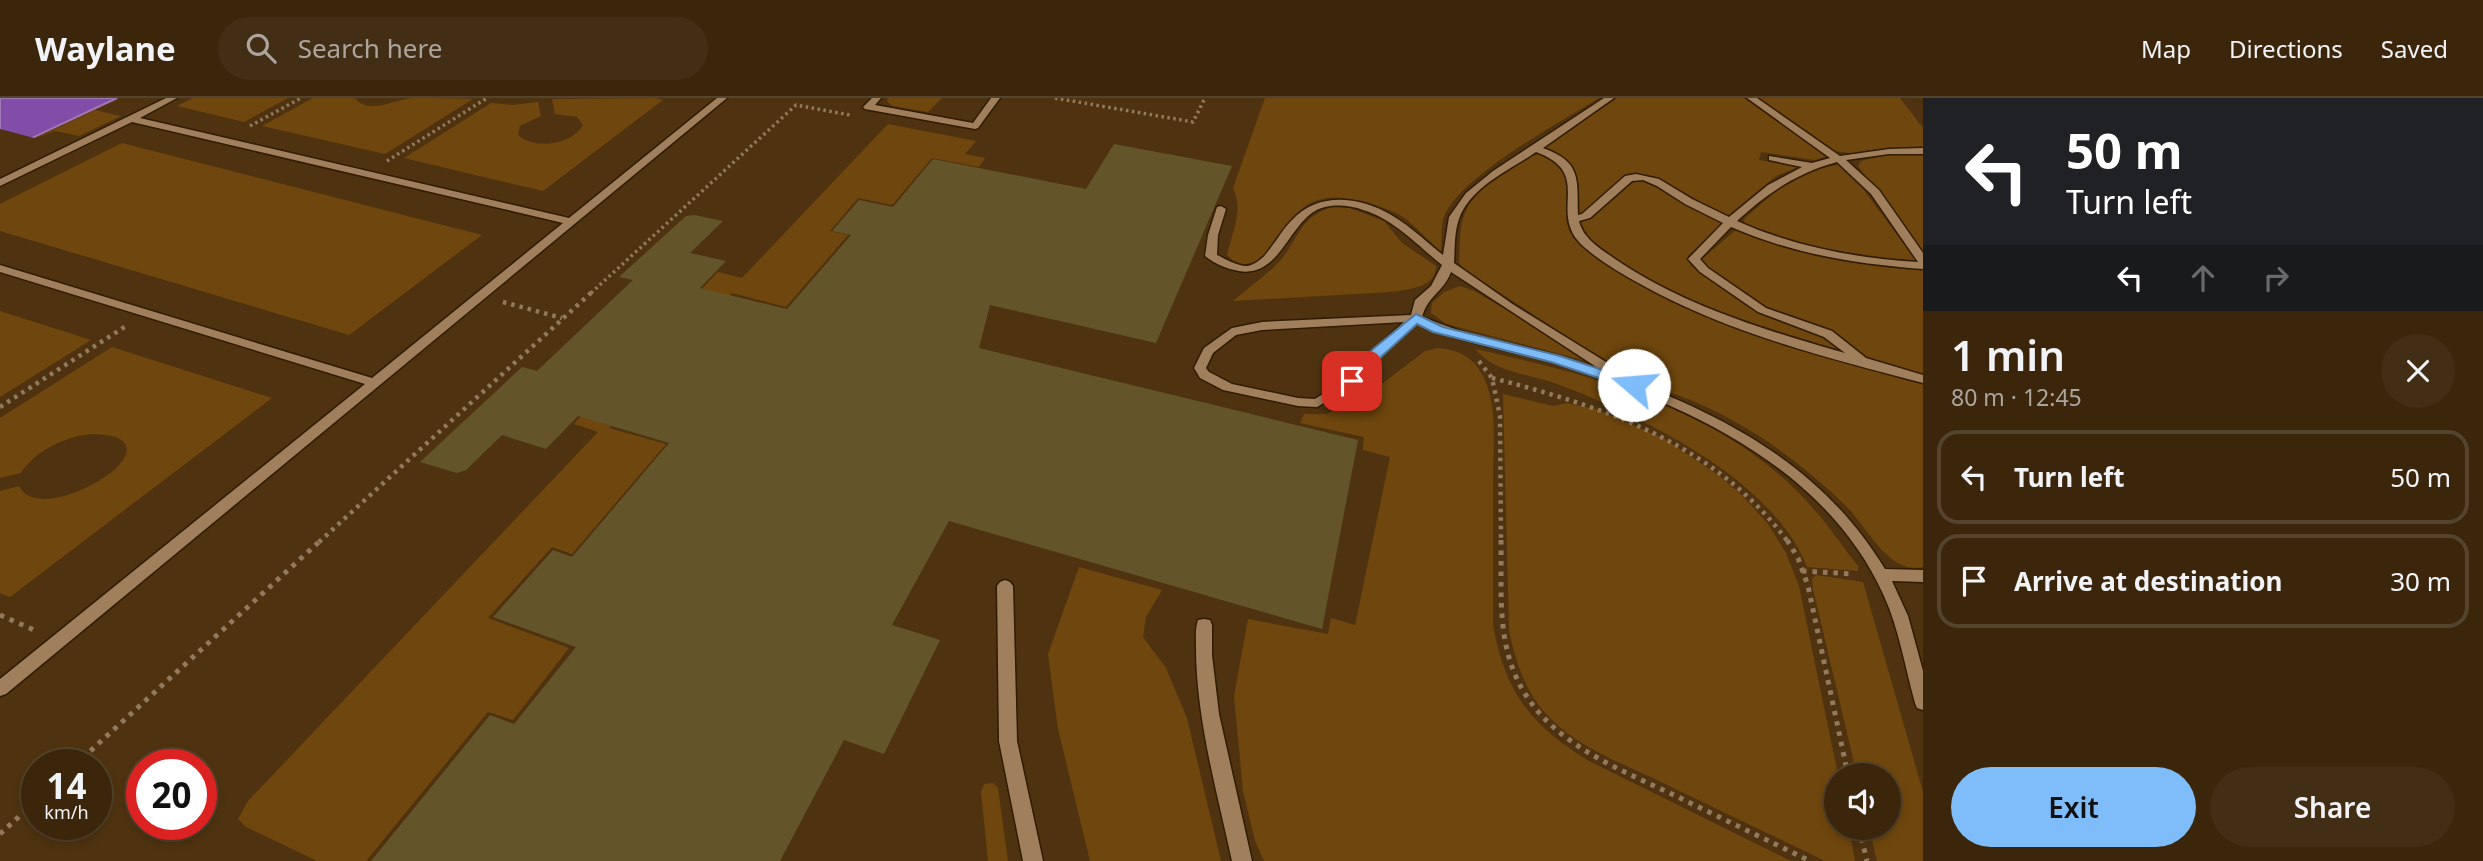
<!DOCTYPE html>
<meta charset="utf-8">
<style>
:root{--surface:#3b260c;--page:#422e15;--text:#f1f3f6;--muted:#aca59d;--line:#54432d;--accent:#7fbdfa}
body{margin:0;font-family:"Noto Sans",sans-serif;background:var(--page);color:var(--text);height:100vh;display:flex;flex-direction:column;font-size:26px;white-space:nowrap}
*{box-sizing:border-box;margin:0}
p{font-size:23px;color:var(--muted)}
.icon{flex:none;width:38px;height:38px;fill:none;stroke:currentColor;stroke-width:2;stroke-linecap:round;stroke-linejoin:round}
.map{position:relative;flex:1;overflow:hidden}
.panel{display:flex;flex-direction:column;background:var(--surface);width:560px}
.panel>*{flex:none}
.guide{background:#202124;color:#fff;overflow:hidden}
.controls{position:absolute;left:1824px;top:665px;display:grid;gap:14px}
.controls a{display:grid;place-items:center;width:77px;height:77px;border-radius:50%;background:var(--surface);box-shadow:0 4px 10px #0003,0 0 0 2px var(--line);font-size:35px}
.speed{position:absolute;left:21px;top:651px;display:flex;gap:14px;font-size:35px;font-weight:700;text-align:center}
.speed>*{display:grid;place-content:center;width:91px;height:91px;border-radius:50%;background:var(--surface);box-shadow:0 4px 10px #0003,0 0 0 2px var(--line);line-height:1}
.speed small{font-size:18px;font-weight:400}
.speed .limit{border:10px solid #d22;background:#fff;color:#111}
.pin{position:absolute;display:grid;place-items:center;width:60px;height:60px;color:#fff;margin:-30px;border-radius:14px;box-shadow:0 4px 10px #0006}
.me{position:absolute;width:77px;margin:-38px;rotate:288deg;stroke-linejoin:round;filter:drop-shadow(0 0 5px #0008)}
.turn{display:flex;align-items:center;gap:24px;height:147px;padding:0 28px;font-size:32px}
.turn .icon{width:91px;height:91px;stroke-width:2.5}
.turn b{display:block;font-size:49px;line-height:60px}
.lanes{display:flex;align-items:center;height:66px;padding:0 28px;background:#0003;justify-content:center;gap:35px;direction:ltr}
.lanes .off{opacity:.35}
.round{display:grid;place-items:center;flex:none;width:74px;height:74px;border-radius:37px;background:var(--page)}
.head{display:flex;align-items:center;justify-content:space-between;height:119px;padding:0 28px}
h1{font-size:42px;font-weight:600;line-height:52px}
.button{display:flex;gap:14px;margin-top:auto;padding:14px 28px}
.button a{flex:1;height:80px;border-radius:42px;background:var(--accent);color:#111;font-size:28px;font-weight:600;line-height:80px;text-align:center}
.button a+a{background:var(--page);color:var(--text)}
ul{padding:0;list-style:none}
li{display:flex;align-items:center;gap:21px;height:94px;margin:0 14px 10px;padding:0 14px;border:4px solid var(--line);border-radius:21px}
li div{flex:1}
li b{display:block;font-size:26px}
li em{font-style:normal}
header{display:flex;align-items:center;gap:42px;box-sizing:border-box;height:98px;padding:0 35px;background:var(--surface);border-bottom:2px solid var(--line)}
header strong{font-size:33px}
nav{display:flex;gap:38px;margin-inline-start:auto;font-size:24px}
.search{width:490px;height:63px;background:var(--page);display:flex;align-items:center;gap:18px;box-sizing:border-box;padding:0 24px;border-radius:38px;color:var(--muted);font-size:26px}
main{display:flex;flex:1;min-height:0}
.map>svg:first-child{display:block}
</style>
<header>
<strong>Waylane</strong>
<div class="search"><svg class="icon" aria-label="search" viewBox="0 0 24 24"><circle cx="10" cy="10" r="6"/><path d="M15 15l6 6"/></svg>Search here</div>
<nav><a>Map</a><a>Directions</a><a>Saved</a></nav>
</header>
<main>
<div class="map">
<svg width="1923" height="763" viewBox="0 0 1923 763">
<rect width="100%" height="100%" fill="#4f3310"/>
<g fill="#6f460d">
<path d="M193,0H288L244,24L177,8Z"/>
<path d="M313,0H355C369,18 395,1 412,0C431,0 455,0 473,1L385,56L262,28Z"/>
<path d="M655,0L663,2L543,93L404,60L491,5L513,7L538,4L541,18L520,28L518,37C534,52 572,47 583,27L577,19L555,16L552,1Z"/>
<path d="M888,0H942L928,14L892,8L887,3Z"/>
<path d="M1265,0H1599C1561,24 1454,81 1443,122C1441,132 1442,144 1441,154C1430,144 1418,131 1406,121C1388,108 1343,96 1322,101C1316,102 1307,106 1303,110C1284,125 1257,190 1227,157C1232,134 1244,113 1233,90Z"/>
<path d="M1617,0H1744L1827,58L1815,62L1761,54L1759,62L1798,69L1776,78L1727,119C1706,108 1648,68 1626,79C1611,86 1595,104 1584,115H1579C1577,108 1579,100 1579,92C1578,68 1564,60 1544,50Z"/>
<path d="M1757,0H1900L1923,30V51H1878L1856,56L1835,53Z"/>
<path d="M95,12L121,18L79,38L55,33L36,40Z"/>
<path d="M888,26L976,43L965,56L985,60L979,69L932,60L892,107L858,100L830,133L848,137L786,209L732,195L714,214L686,207L718,174L742,180Z"/>
<path d="M122,45L482,137L349,237L0,133V106Z"/>
<path d="M1923,55V154L1858,68L1861,63L1885,57Z"/>
<path d="M1538,56C1593,68 1546,117 1579,146C1601,165 1628,176 1653,189C1691,208 1729,227 1769,242C1819,260 1872,269 1923,285V469C1888,477 1867,428 1845,407C1803,366 1755,331 1702,307C1678,296 1651,289 1628,275C1573,244 1520,207 1466,173L1459,165C1460,148 1459,130 1465,115C1474,91 1514,65 1538,56Z"/>
<path d="M1838,67L1863,91L1918,165L1880,163L1810,151L1743,127L1745,120C1775,94 1796,73 1838,67Z"/>
<path d="M1641,81L1650,83L1723,125L1688,158L1691,168L1747,206L1820,235L1851,257C1780,241 1616,188 1577,127L1634,82Z"/>
<path d="M1332,109L1350,110L1384,123L1402,145L1436,168C1437,190 1406,192 1390,194L1233,203C1247,191 1263,180 1276,167C1299,145 1295,121 1332,109Z"/>
<path d="M1737,131C1800,158 1855,168 1923,172V277L1868,260L1830,234L1768,211L1703,167L1701,162Z"/>
<path d="M1460,188L1474,193L1550,237L1587,263L1446,226L1431,215L1432,205L1444,194Z"/>
<path d="M0,213L91,242L0,299Z"/>
<path d="M112,249L272,300L10,499L0,495V393L19,388C35,419 101,387 118,368C146,337 100,333 78,338C56,344 34,355 21,375L0,380V320Z"/>
<path d="M1438,250C1459,252 1474,259 1484,280C1498,310 1493,350 1493,381C1493,430 1493,478 1493,527C1505,594 1531,628 1589,663L1791,763H1264L1255,743L1243,693L1234,598L1248,521L1328,536L1331,520L1355,527L1390,359L1363,352L1364,339L1300,325L1304,316H1327L1383,285L1425,253Z"/>
<path d="M1475,251C1597,278 1726,312 1812,409C1829,428 1843,449 1858,468V473L1807,469C1773,381 1640,317 1557,286C1530,276 1494,275 1475,251Z"/>
<path d="M1503,296L1553,308L1566,305L1596,311L1663,340L1718,377L1743,398L1768,426L1786,455L1799,488L1838,677L1836,730H1849L1855,763H1825C1769,736 1713,709 1657,682C1621,665 1580,650 1551,621C1526,597 1516,565 1509,532Z"/>
<path d="M600,298L630,307L609,330L666,346L572,456L552,449L488,520L569,550L513,622L488,614L366,763H317L246,729L238,721L248,703L598,334L574,326Z"/>
<path d="M1079,469L1162,492L1146,519L1143,539L1166,570L1187,620L1221,763H1090L1058,631L1048,556Z"/>
<path d="M1816,477L1863,484L1923,694V763H1877L1869,730H1888V677H1857L1813,491L1812,481Z"/>
<path d="M993,685L998,690L1008,763H988L981,694L984,686Z"/>
</g>
<path fill="#824da8" stroke="#a379b3" stroke-width="2" d="M0,0H117L0,55Z"/>
<path fill="#4f3310" d="M0,31L38,41L0,59Z"/>
<path fill="#64542a" d="M1114,46L1232,68L1156,245L990,207L979,250L1358,342L1322,531L949,423L892,527L940,542L884,656L844,642L780,763H371L490,617L514,626L576,549L493,519L553,452L572,459L669,345L578,318L546,351L502,337L466,372L457,375L420,364L522,269L537,273L633,182L619,179L686,118L694,117L723,123L690,155L726,163L700,190L787,211L851,137L832,133L859,102L893,109L933,61L1086,91Z"/>
<g fill="none" stroke-linecap="round" stroke-linejoin="round">
<g stroke="#301c02" stroke-width="3">
<g id="lane">
<path d="M872,0H881L875,7L973,25L991,0H1000L978,30L975,31L865,11L863,9Z"/>
<path d="M1604,0H1614L1543,50C1582,64 1577,81 1578,117L1582,116L1625,78L1636,76L1659,81L1692,101L1729,119L1768,87L1802,69L1769,62V58L1812,65L1830,60L1747,0H1757L1840,58L1889,51L1923,50V56H1889L1846,62L1879,92L1923,155V171C1856,166 1793,156 1731,129L1700,161L1708,170L1766,210L1832,233L1866,260L1923,277V285C1828,260 1728,235 1642,187C1622,176 1601,164 1584,149C1545,115 1596,76 1536,54C1510,72 1470,89 1459,121C1454,135 1455,151 1454,165L1514,207L1619,272L1621,275L1619,278C1728,319 1823,369 1885,471L1923,472V484L1892,483L1908,518L1923,573V612L1917,610L1915,605C1905,569 1899,531 1884,498C1826,368 1683,305 1555,265C1509,251 1461,246 1417,225L1382,257L1356,286L1317,309L1298,308L1223,292L1200,280L1194,270L1204,250L1232,230L1262,224L1411,217L1415,202L1431,188L1442,167C1418,148 1394,121 1363,112C1349,107 1329,105 1315,113C1288,129 1278,180 1239,173C1227,171 1215,166 1205,158L1208,137L1217,109L1221,108L1226,111L1218,137L1217,157C1226,161 1236,168 1247,168C1256,167 1264,159 1269,152C1277,142 1283,131 1292,122C1316,96 1352,98 1382,112C1405,123 1424,142 1443,157L1449,119L1466,95L1493,73ZM1837,64L1871,96L1918,164C1855,160 1795,149 1737,123C1767,95 1797,75 1837,64ZM1643,82L1657,88L1685,106L1723,125L1688,161L1700,174L1758,214L1824,239L1845,255C1765,232 1684,208 1615,161C1600,150 1584,142 1579,123L1590,120L1632,83ZM1451,174L1601,272L1544,254L1471,237L1422,219C1429,196 1443,195 1451,174ZM1404,224L1374,251L1348,280L1315,301L1298,300L1232,286L1209,274L1206,270L1213,255L1236,237L1262,232Z"/>
<path d="M1204,521L1210,522L1212,527V557L1219,616L1252,763H1232C1217,693 1196,621 1196,549C1196,540 1195,531 1198,522Z"/>
</g>
</g>
<g stroke="#301c02" stroke-width="3">
<g id="street">
<path d="M166,0H177L140,20L569,120L717,0H727L6,596L0,598V581L365,286L0,174V167L372,280L563,125L132,24L0,88V81Z"/>
<path d="M1005,482L1010,484L1013,488L1017,643L1043,763H1023L999,643L997,488L1000,484Z"/>
</g>
</g>
<g stroke="#917a5d" stroke-width="3.5" stroke-dasharray="2.5 3.5" stroke-linecap="butt">
<path d="M1055,0L1193,24L1205,0"/>
<path d="M250,28L301,0"/>
<path d="M387,63L487,0"/>
<path d="M591,195L796,7L850,17"/>
</g>
<g stroke="#917a5d" stroke-width="4.5" stroke-dasharray="3.5 5" stroke-linecap="butt">
<path d="M503,204L562,220"/>
<path d="M1479,263L1492,280L1500,318L1501,444"/>
<path d="M1492,280C1605,309 1716,346 1788,444"/>
<path d="M0,309L126,228"/>
<path d="M319,444L593,193"/>
</g>
<g stroke="#917a5d" stroke-width="5" stroke-dasharray="4.5 6" stroke-linecap="butt">
<path d="M1501,442C1502,486 1497,532 1514,574C1542,644 1618,670 1680,700C1723,721 1767,742 1810,763"/>
<path d="M1787,442L1798,460L1808,488L1848,677"/>
<path d="M1802,473L1853,476"/>
<path d="M0,517L34,532"/>
<path d="M75,667L321,442"/>
<path d="M1859,730L1867,763"/>
<path d="M0,736L37,702"/>
</g>
<use href="#lane" fill="#9f7f5c" fill-rule="evenodd"/>
<use href="#street" fill="#9f7f5c" fill-rule="evenodd"/>
</g>
<path fill="#7fbdfa" stroke="#537ba2" stroke-width="2" d="M1416,216L1443,229L1560,258L1639,284L1641,287L1639,290H1629L1551,264L1433,234L1417,226L1383,257L1357,286H1347L1345,283L1347,280L1373,251Z"/>
</svg>
<div class="controls">
<a><svg class="icon" aria-label="sound" viewBox="0 0 24 24"><path d="M4 9h4l5-4v14l-5-4H4zM17 9q2 3 0 6"/></svg></a>
</div>
<div class="speed"><div>14<small>km/h</small></div><div class="limit">20</div></div>
<div class="pin" style="left:1352px;top:283px;background:#d93025"><svg class="icon" aria-label="arrive" viewBox="0 0 24 24"><path d="M6 21V4h12l-3 4 3 4H6"/></svg></div>
<svg class="me" style="left:1634px;top:287px" viewBox="-20 -20 40 40"><circle r="19" fill="#fff"/><path d="M0-13L10 11 0 6-10 11z" fill="#7fbdfa"/></svg>
</div>
<section class="panel">
<div class="guide">
<div class="turn"><svg class="icon" aria-label="left" viewBox="0 0 24 24"><path d="M17 20v-9H6M10 6l-5 5 5 5"/></svg><div><b>50 m</b>Turn left</div></div>
<div class="lanes"><svg class="icon" aria-label="left" viewBox="0 0 24 24"><path d="M17 20v-9H6M10 6l-5 5 5 5"/></svg><svg class="icon off" aria-label="ahead" viewBox="0 0 24 24"><path d="M12 20V5M6 11l6-6 6 6"/></svg><svg class="icon off" aria-label="right" viewBox="0 0 24 24"><path d="M7 20v-9h11M14 6l5 5-5 5"/></svg></div>
</div>
<div class="head"><div><h1>1 min</h1><p>80 m · 12:45</p></div><a class="round"><svg class="icon" aria-label="close" viewBox="0 0 24 24"><path d="M6 6l12 12M18 6L6 18"/></svg></a></div>
<ul>
<li><svg class="icon" aria-label="left" viewBox="0 0 24 24"><path d="M17 20v-9H6M10 6l-5 5 5 5"/></svg><div><b>Turn left</b></div><em>50 m</em></li>
<li><svg class="icon" aria-label="arrive" viewBox="0 0 24 24"><path d="M6 21V4h12l-3 4 3 4H6"/></svg><div><b>Arrive at destination</b></div><em>30 m</em></li>
</ul>
<div class="button"><a>Exit</a><a>Share</a></div>
</section>
</main>
